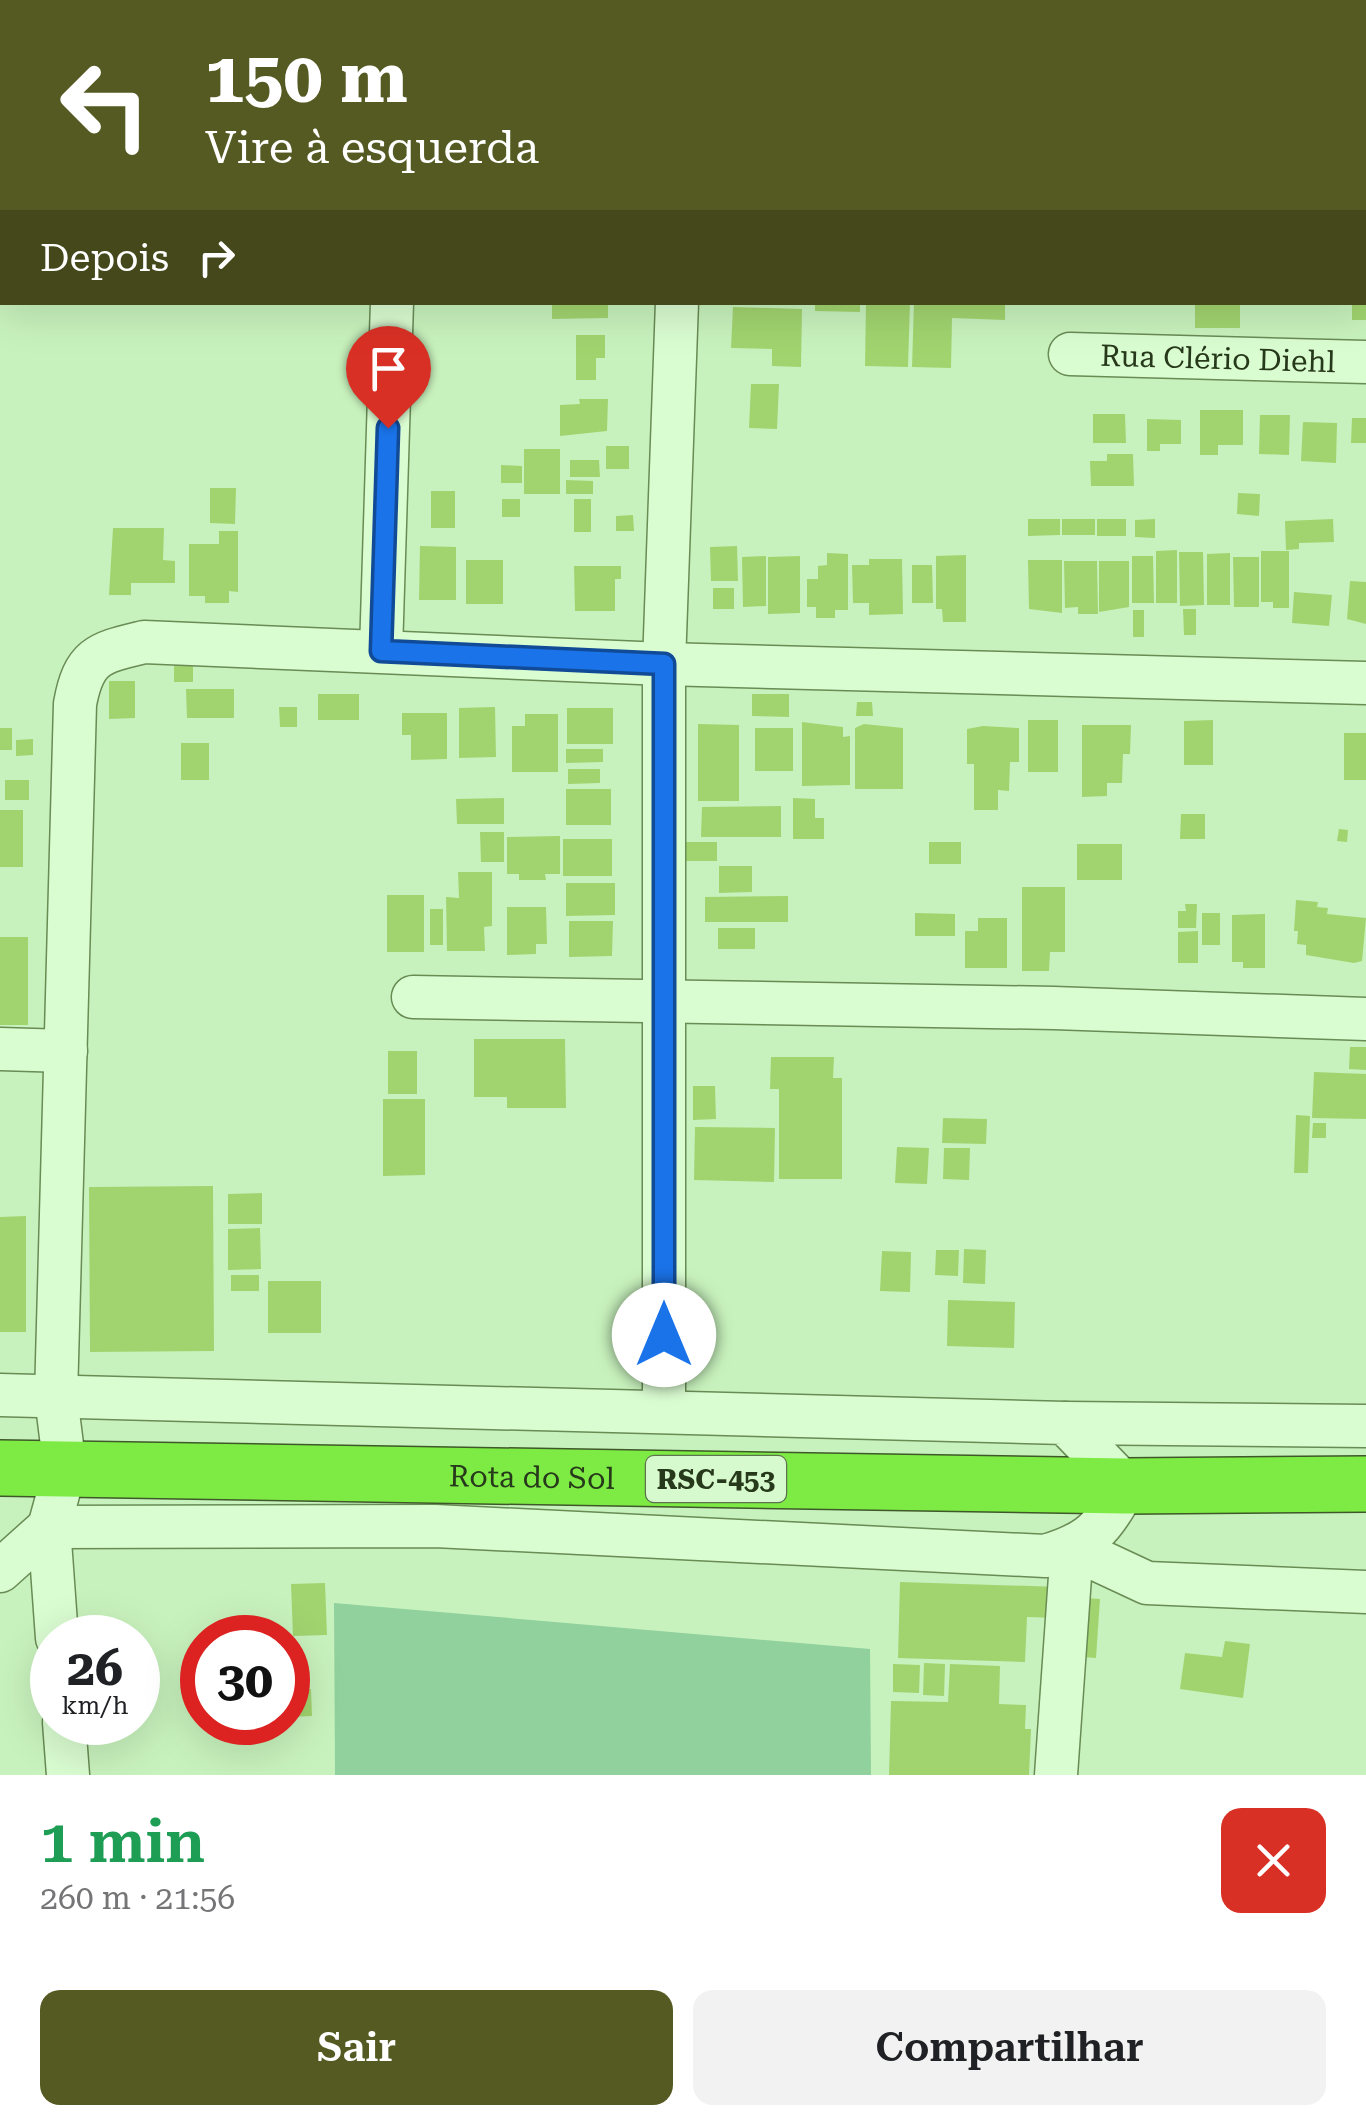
<!DOCTYPE html>
<html lang="pt">
<meta charset="utf-8">
<style>
:root{--surface:#fff;--page:#f2f2f2;--text:#202124;--muted:#757577;--accent:#555a22}
body{margin:0;font-family:"Roboto Serif",serif;background:var(--page);color:var(--text);height:100vh;display:flex;flex-direction:column;font-size:38px;white-space:nowrap}
*{box-sizing:border-box;margin:0}
p{font-size:32px;color:var(--muted)}
.icon{flex:none;width:55px;height:55px;fill:none;stroke:currentColor;stroke-width:2;stroke-linecap:round;stroke-linejoin:round}
.map{position:relative;height:1775px;overflow:hidden}
.panel{display:flex;flex-direction:column;background:var(--surface);flex:1}
.panel>*{flex:none}
.guide{position:absolute;left:0px;top:0px;width:1368px;height:305px;box-shadow:0 10px 40px #0002;background:#555a22;color:#fff;overflow:hidden}
.speed{position:absolute;left:30px;top:1615px;display:flex;gap:20px;font-size:50px;font-weight:700;text-align:center}
.speed>*{display:grid;place-content:center;width:130px;height:130px;border-radius:50%;background:var(--surface);box-shadow:0 10px 40px #0002;line-height:1}
.speed small{font-size:25px;font-weight:400}
.speed .limit{border:15px solid #d22;background:#fff;color:#111}
.pin{position:absolute;display:grid;place-items:center;width:85px;height:85px;color:#fff;margin:-102px -42px;border-radius:50% 50% 50% 0;rotate:-45deg;box-shadow:0 0 10px #0007}
.pin .icon{rotate:45deg}
.me{position:absolute;width:110px;margin:-55px;rotate:0deg;stroke-linejoin:round;filter:drop-shadow(0 0 8px #0008)}
.turn{display:flex;align-items:center;gap:35px;height:210px;padding:0 40px;font-size:45px}
.turn .icon{width:130px;height:130px;stroke-width:2.5}
.turn b{display:block;font-size:70px;line-height:85px}
.then{display:flex;align-items:center;height:95px;padding:0 40px;background:#0003;gap:20px;font-size:38px}
.round{display:grid;place-items:center;flex:none;width:105px;height:105px;border-radius:20px;background:var(--page)}
.headline{display:flex;align-items:center;justify-content:space-between;height:170px;padding:0 40px}
h1{font-size:60px;font-weight:600;line-height:75px;color:#1e9e55}
.action{display:flex;gap:20px;margin-top:auto;padding:20px 40px}
.action a{flex:1;height:115px;border-radius:20px;background:var(--accent);color:#fff;font-size:40px;font-weight:600;line-height:115px;text-align:center}
.action a+a{background:var(--page);color:var(--text)}
.map>svg:first-child{display:block}
</style>
<div class="map">
<svg width="1366" height="1775" viewBox="0 0 1366 1775">
<rect width="100%" height="100%" fill="#c8f2bd"/>
<path fill="#90d19d" d="M334,1603L870,1649L871,1775H335Z"/>
<g fill="#a1d46f">
<path d="M552,302H608V318L552,319Z"/>
<path d="M815,302H860V312L815,311Z"/>
<path d="M866,302H910L908,367L865,366Z"/>
<path d="M914,302H1005V320L952,318L951,368L912,367Z"/>
<rect x="1352" y="302" width="14" height="18"/>
<rect x="1195" y="304" width="45" height="24"/>
<path d="M733,307L802,309L801,367L772,366V349L731,348Z"/>
<path d="M576,335H605V358H596V380H576Z"/>
<path d="M751,384H779L777,429L749,428Z"/>
<path d="M579,399H608L607,431L560,436V405L580,404Z"/>
<path d="M1200,410H1243V445H1218V455H1200Z"/>
<path d="M1093,414H1125L1126,443H1093Z"/>
<path d="M1260,415H1290L1289,455L1259,454Z"/>
<path d="M1352,418H1366V443H1351Z"/>
<path d="M1147,419L1181,420V444H1160V451H1147Z"/>
<path d="M1303,422L1337,423L1336,463L1301,461Z"/>
<rect x="606" y="446" width="23" height="23"/>
<rect x="524" y="449" width="36" height="45"/>
<path d="M1107,454H1133L1134,486H1091L1090,461H1107Z"/>
<path d="M570,460H599L600,477H570Z"/>
<path d="M501,465L522,466V483H501Z"/>
<path d="M566,480L593,481V494H566Z"/>
<path d="M210,488H236L235,524L210,523Z"/>
<rect x="431" y="491" width="24" height="37"/>
<path d="M1238,493L1260,494L1259,516L1237,514Z"/>
<rect x="502" y="499" width="18" height="18"/>
<rect x="574" y="499" width="17" height="33"/>
<path d="M633,515L634,531H616V516Z"/>
<path d="M1028,519H1060V535L1028,536Z"/>
<rect x="1062" y="519" width="33" height="16"/>
<rect x="1097" y="519" width="29" height="17"/>
<path d="M1155,519V538L1135,537V520Z"/>
<path d="M1333,519L1334,542L1299,543V549L1286,550L1285,521Z"/>
<path d="M113,528H164L163,560L175,561V583H131V595H109Z"/>
<path d="M219,531H238V592L229,591V603H205V596H189V544H219Z"/>
<path d="M420,546L456,547V600H419Z"/>
<path d="M737,546L738,581H711L710,547Z"/>
<path d="M1177,550V603H1156V551Z"/>
<path d="M1261,551H1289V608H1273V602H1261Z"/>
<path d="M1179,552H1203L1204,605L1180,606Z"/>
<path d="M827,553L848,554V610H835V618H816V607H807V579H818V566L827,565Z"/>
<path d="M1230,553V605H1207V554Z"/>
<path d="M966,555V622H943L942,609H936V556Z"/>
<path d="M766,556V606L743,607L742,557Z"/>
<path d="M800,556V613L768,614V557Z"/>
<path d="M1132,556H1153L1154,603H1132Z"/>
<path d="M1233,557H1259V607H1234Z"/>
<path d="M869,559H902L903,614L869,615V603H853L852,565H869Z"/>
<rect x="466" y="560" width="37" height="44"/>
<path d="M1028,560H1062V613L1029,609Z"/>
<path d="M1064,561H1097L1098,614H1078V607L1065,608Z"/>
<path d="M1099,561H1129V607L1099,612Z"/>
<path d="M912,565H932L933,603H912Z"/>
<path d="M574,566H621V579H615V611H575Z"/>
<path d="M1350,581L1366,582V624L1347,619Z"/>
<rect x="713" y="588" width="21" height="21"/>
<path d="M1294,592L1332,595L1329,626L1292,623Z"/>
<path d="M1183,609H1196V635H1184Z"/>
<rect x="1133" y="610" width="11" height="27"/>
<rect x="174" y="661" width="19" height="21"/>
<path d="M109,681H135V718L109,719Z"/>
<path d="M186,689H234V718H187Z"/>
<rect x="318" y="694" width="41" height="26"/>
<path d="M752,694H789V717L752,716Z"/>
<path d="M857,702H872L873,716H856Z"/>
<path d="M279,707H297V727H280Z"/>
<path d="M495,707L496,757L459,758V708Z"/>
<rect x="567" y="708" width="46" height="36"/>
<path d="M402,713H447V759L411,760V735H402Z"/>
<path d="M525,714H558V772H512V726H525Z"/>
<rect x="1028" y="720" width="30" height="52"/>
<path d="M1213,720V765H1184V721Z"/>
<path d="M802,722L843,727V737L850,736V785L802,786Z"/>
<path d="M698,724L739,725V801H698Z"/>
<path d="M864,724L903,728V789H855V728Z"/>
<path d="M1082,725H1131L1130,754H1123L1122,783H1107V796L1082,797Z"/>
<path d="M983,726L1019,728V762H1010L1009,791L998,790V810H974V764H967V729Z"/>
<rect x="0" y="728" width="12" height="22"/>
<rect x="755" y="728" width="38" height="43"/>
<rect x="1344" y="733" width="22" height="47"/>
<path d="M33,739V755L16,756V740Z"/>
<rect x="181" y="743" width="28" height="37"/>
<path d="M566,749H603V762L566,763Z"/>
<path d="M568,769H600V783L568,784Z"/>
<rect x="5" y="780" width="24" height="20"/>
<rect x="566" y="789" width="45" height="36"/>
<path d="M504,798V824H457L456,799Z"/>
<path d="M793,798L815,799V818H824V839H793Z"/>
<path d="M781,806V837H701L702,807Z"/>
<rect x="0" y="810" width="23" height="57"/>
<path d="M1181,814H1205V839H1180Z"/>
<path d="M1339,829L1348,830L1347,842L1337,841Z"/>
<path d="M480,832H504V862H481Z"/>
<path d="M560,836V874H545L546,880H519V874H507V837Z"/>
<rect x="563" y="839" width="49" height="37"/>
<path d="M685,842H717V861H686Z"/>
<rect x="929" y="842" width="32" height="22"/>
<rect x="1077" y="844" width="45" height="36"/>
<path d="M719,866H752V892L719,893Z"/>
<path d="M458,872H492V926L484,927L485,951H447L446,897L459,898Z"/>
<path d="M566,883H615V915L566,916Z"/>
<path d="M1022,887H1065V952H1050L1049,971H1022Z"/>
<rect x="387" y="895" width="37" height="57"/>
<path d="M788,896V922H705V897Z"/>
<path d="M1296,900L1318,902L1317,907L1328,908L1327,914L1366,918L1362,961L1354,963L1306,955V945L1297,944L1298,931H1294Z"/>
<path d="M1185,904H1197L1196,928H1178V911H1186Z"/>
<path d="M507,907H546L547,944H536V954L507,955Z"/>
<rect x="430" y="909" width="13" height="36"/>
<path d="M915,913L955,914V936H915Z"/>
<rect x="1202" y="913" width="18" height="32"/>
<path d="M1265,914V968H1243V962H1232V915Z"/>
<path d="M978,918H1007V968H965V931H978Z"/>
<path d="M569,921H613L612,956L569,957Z"/>
<rect x="718" y="928" width="37" height="21"/>
<path d="M1198,931V963H1178V932Z"/>
<rect x="0" y="937" width="28" height="88"/>
<path d="M474,1039H565L566,1108H507V1097H474Z"/>
<path d="M1350,1047H1366V1070L1349,1069Z"/>
<rect x="388" y="1051" width="29" height="43"/>
<path d="M771,1057H834L833,1078H842V1179H779V1089H770Z"/>
<path d="M1314,1072L1366,1074V1119L1312,1118Z"/>
<path d="M693,1086H715L716,1119L693,1120Z"/>
<path d="M383,1099H425V1175L383,1176Z"/>
<path d="M1296,1115L1310,1116L1308,1173H1294Z"/>
<path d="M943,1118L987,1119L986,1144L942,1143Z"/>
<path d="M1313,1123H1326V1138H1312Z"/>
<path d="M695,1127L775,1128L774,1182L694,1180Z"/>
<path d="M897,1147L929,1148L927,1184L895,1183Z"/>
<path d="M944,1148H970L969,1180L943,1179Z"/>
<path d="M213,1186L214,1351L90,1352L89,1187Z"/>
<path d="M262,1193V1224H228V1194Z"/>
<path d="M26,1216V1332H0V1217Z"/>
<path d="M260,1228L261,1269L228,1270V1229Z"/>
<path d="M964,1249L986,1250L985,1284L963,1283Z"/>
<path d="M936,1250H959L958,1276L935,1275Z"/>
<path d="M882,1251L911,1252L910,1292L880,1291Z"/>
<rect x="231" y="1275" width="28" height="16"/>
<rect x="268" y="1281" width="53" height="52"/>
<path d="M948,1300L1015,1302L1014,1348L947,1346Z"/>
<path d="M900,1582L1061,1587L1059,1618L1027,1617L1025,1662L898,1658Z"/>
<path d="M325,1583L327,1635L293,1636L291,1584Z"/>
<path d="M1070,1597L1100,1599L1096,1658L1070,1656Z"/>
<path d="M1225,1641L1250,1644L1243,1698L1180,1689L1185,1653L1222,1657Z"/>
<path d="M924,1663L945,1664L944,1696L923,1695Z"/>
<path d="M893,1664L920,1665L919,1693L893,1692Z"/>
<path d="M950,1664L1000,1666L999,1704L1026,1705L1025,1729H1031L1029,1775H889L891,1701L948,1702Z"/>
<path d="M288,1689H311L312,1716L288,1717Z"/>
</g>
<g fill="none" stroke-linecap="round" stroke-linejoin="round">
<g stroke="#698b54" stroke-width="45">
<g id="minor">
<path d="M703,2V0"/>
<path id="s1" d="M1070,354L1366,362"/>
<path d="M381,651L392,302"/>
<path d="M413,997L1054,1008L1366,1019"/>
<path d="M0,1049L66,1051"/>
<path d="M0,1395L1065,1423L1126,1486C1102,1528 1093,1542 1045,1556L435,1526L49,1527L0,1571"/>
<path d="M664,1410V664L677,302"/>
<path d="M1065,1423L1366,1426"/>
<path d="M57,1638L49,1527L65,1469L56,1397L75,704C84,655 99,653 144,642L664,664L1366,683"/>
<path d="M64,1722L68,1775"/>
<path d="M1056,1775L1072,1548L1147,1583L1366,1592"/>
</g>
</g>
<g stroke="#3e5829" stroke-width="58">
<g id="highway">
<path id="s2" d="M0,1468L1126,1486L1366,1484"/>
</g>
</g>
<use href="#minor" stroke="#dafcd1" stroke-width="42"/>
<use href="#highway" stroke="#7eeb44" stroke-width="55"/>
</g>
<g fill="none" stroke-linecap="round" stroke-linejoin="round">
<g stroke="#114b97" stroke-width="25">
<path id="route" d="M388,428L381,651L664,664V1335"/>
</g>
<use href="#route" stroke="#1a73e8" stroke-width="18"/>
</g>
<g text-anchor="middle" dominant-baseline="central" stroke-width="8" stroke-linejoin="round" paint-order="stroke">
<rect fill="#d6f9cd" stroke="#5c7350" stroke-width="2.5" x="646" y="1456" width="140" height="46" rx="8"/>
<g font-size="28" font-weight="bold" fill="#27391b">
<text x="716" y="1479">RSC-453</text>
</g>
<g font-size="30" fill="#27391b" stroke="#d6f9cd">
<text stroke="none"><textPath href="#s1" startOffset="148">Rua Clério Diehl</textPath></text>
<text stroke="none"><textPath href="#s2" startOffset="532">Rota do Sol</textPath></text>
</g>
</g>
</svg>
<div class="speed"><div>26<small>km/h</small></div><div class="limit">30</div></div>
<div class="pin" style="left:388px;top:428px;background:#d93025"><svg class="icon" aria-label="arrive" viewBox="0 0 24 24"><path d="M6 21V4h12l-3 4 3 4H6"/></svg></div>
<svg class="me" style="left:664px;top:1335px" viewBox="-20 -20 40 40"><circle r="19" fill="#fff"/><path d="M0-13L10 11 0 6-10 11z" fill="#1a73e8"/></svg>
<div class="guide">
<div class="turn"><svg class="icon" aria-label="left" viewBox="0 0 24 24"><path d="M17 20v-9H6M10 6l-5 5 5 5"/></svg><div><b>150 m</b>Vire à esquerda</div></div>
<div class="then">Depois<svg class="icon" aria-label="right" viewBox="0 0 24 24"><path d="M7 20v-9h11M14 6l5 5-5 5"/></svg></div>
</div>
</div>
<section class="panel">
<div class="headline"><div><h1>1 min</h1><p>260 m · 21:56</p></div><a class="round" style="background:#d93025;color:#fff"><svg class="icon" aria-label="close" viewBox="0 0 24 24"><path d="M6 6l12 12M18 6L6 18"/></svg></a></div>
<div class="action"><a>Sair</a><a>Compartilhar</a></div>
</section>
